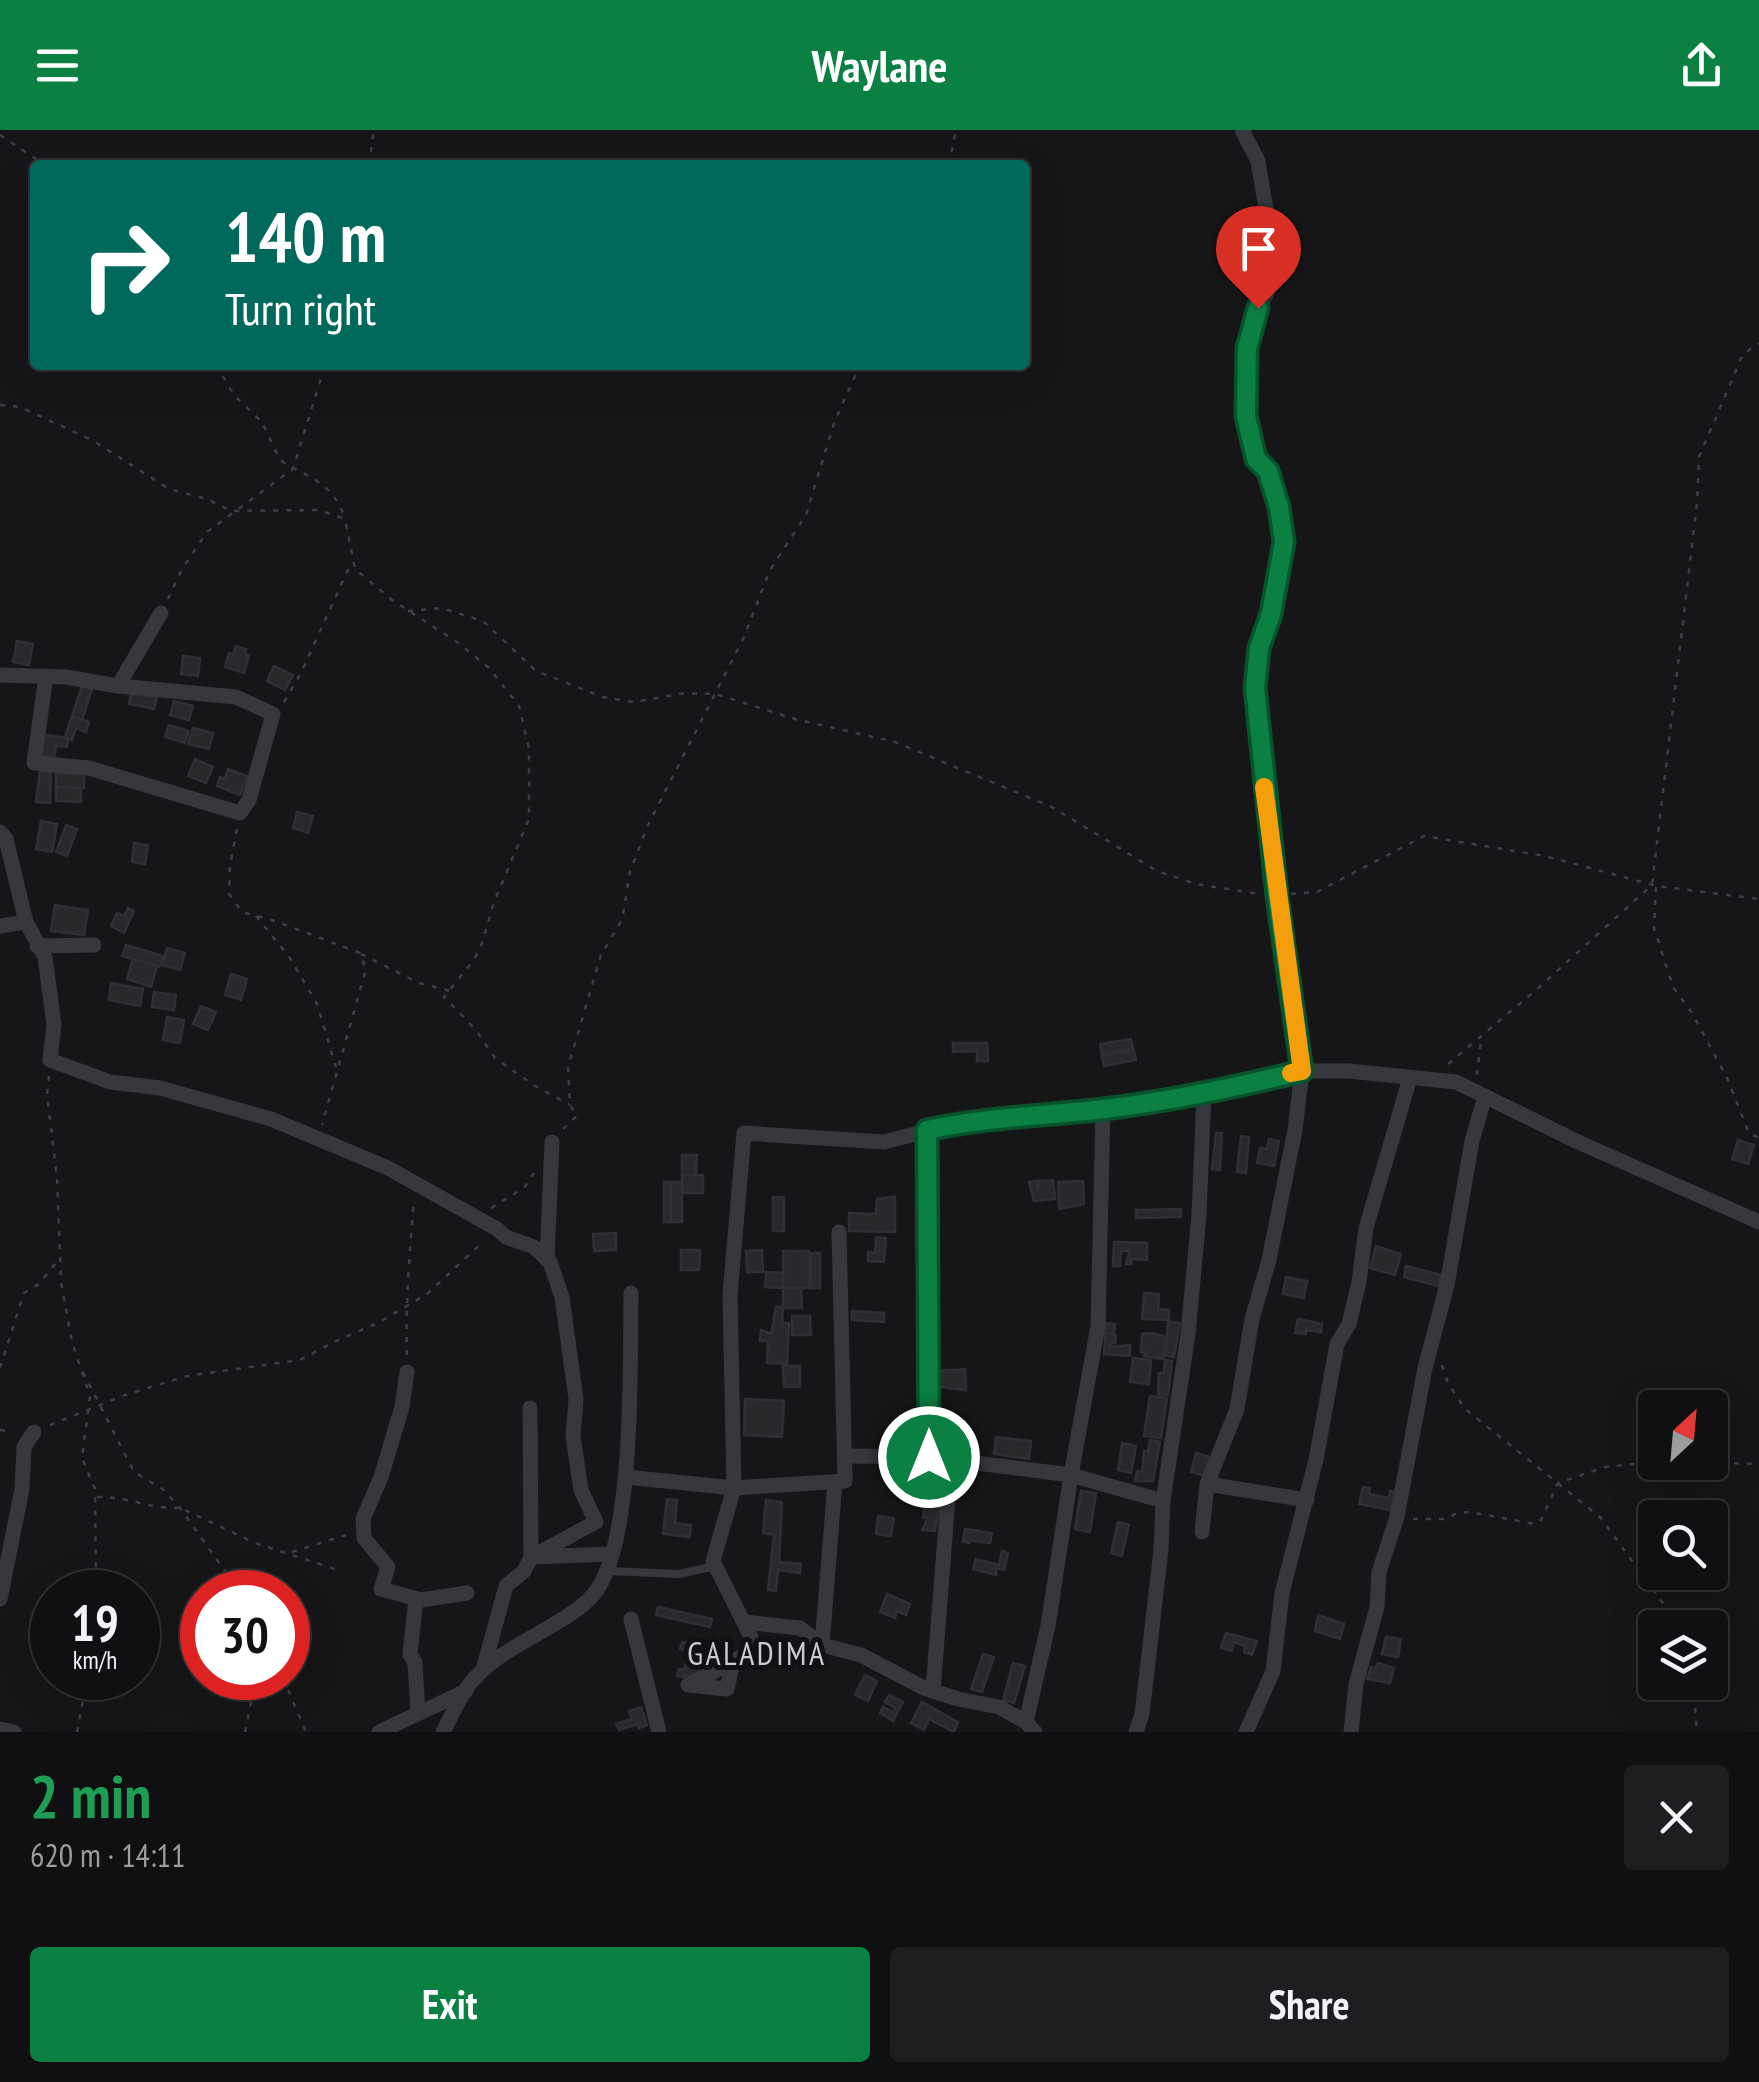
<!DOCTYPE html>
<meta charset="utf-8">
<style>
:root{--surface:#101012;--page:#1e1e20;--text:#f1f3f6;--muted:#9c9d9f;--line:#303032;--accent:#0b8043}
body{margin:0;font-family:"PT Sans Narrow",sans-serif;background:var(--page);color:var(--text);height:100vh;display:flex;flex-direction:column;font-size:38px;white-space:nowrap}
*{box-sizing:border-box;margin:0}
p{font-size:32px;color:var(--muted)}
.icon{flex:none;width:55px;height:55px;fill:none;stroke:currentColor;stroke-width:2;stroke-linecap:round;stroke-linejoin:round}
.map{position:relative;height:1602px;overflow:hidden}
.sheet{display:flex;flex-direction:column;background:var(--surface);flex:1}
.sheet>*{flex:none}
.top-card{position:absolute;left:30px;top:30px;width:1000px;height:210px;border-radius:10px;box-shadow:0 10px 40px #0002,0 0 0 2px var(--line);background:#00695c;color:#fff;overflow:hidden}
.needle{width:65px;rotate:26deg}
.controls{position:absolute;left:1638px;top:1260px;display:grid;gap:20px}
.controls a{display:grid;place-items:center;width:90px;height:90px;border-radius:10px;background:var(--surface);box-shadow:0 10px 40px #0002,0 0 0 2px var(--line);font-size:50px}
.speed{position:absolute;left:30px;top:1440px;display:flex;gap:20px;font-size:50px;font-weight:700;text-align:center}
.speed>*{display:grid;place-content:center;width:130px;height:130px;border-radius:50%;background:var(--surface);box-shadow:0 10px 40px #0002,0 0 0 2px var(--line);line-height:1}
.speed small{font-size:25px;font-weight:400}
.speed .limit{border:15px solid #d22;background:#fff;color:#111}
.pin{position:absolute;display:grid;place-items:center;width:85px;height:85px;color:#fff;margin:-102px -42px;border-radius:50% 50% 50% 0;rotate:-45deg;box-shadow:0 0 10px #0007}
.pin .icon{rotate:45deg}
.me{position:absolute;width:110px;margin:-55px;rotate:0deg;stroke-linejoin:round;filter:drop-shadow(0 0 8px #0008)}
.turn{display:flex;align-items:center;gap:35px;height:210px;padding:0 30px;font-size:45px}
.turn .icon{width:130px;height:130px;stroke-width:2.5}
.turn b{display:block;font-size:70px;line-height:85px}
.round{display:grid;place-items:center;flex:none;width:105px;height:105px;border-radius:10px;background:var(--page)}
.head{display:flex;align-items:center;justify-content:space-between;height:170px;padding:0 30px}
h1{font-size:60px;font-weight:700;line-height:75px;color:#1e9e55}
.action{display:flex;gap:20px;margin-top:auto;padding:20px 30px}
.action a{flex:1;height:115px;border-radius:10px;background:var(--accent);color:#fff;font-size:40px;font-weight:700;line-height:115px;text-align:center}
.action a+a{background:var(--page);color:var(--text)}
header{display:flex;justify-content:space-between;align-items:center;height:130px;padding:0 30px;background:var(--accent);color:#fff;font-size:45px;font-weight:700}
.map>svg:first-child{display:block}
</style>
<header><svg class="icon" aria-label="menu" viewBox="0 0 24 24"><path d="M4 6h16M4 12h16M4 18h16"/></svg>Waylane<svg class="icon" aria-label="share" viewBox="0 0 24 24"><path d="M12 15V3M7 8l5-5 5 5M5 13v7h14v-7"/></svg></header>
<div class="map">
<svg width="1759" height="1602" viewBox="0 0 1759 1602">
<rect width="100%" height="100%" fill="#161618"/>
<g fill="#29292c" stroke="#303034" stroke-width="2.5">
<path d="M17,511L33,514L29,535L13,532Z"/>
<path d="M236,516L246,519L245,524L249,525L244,543L225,537L229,523L233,525Z"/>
<path d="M183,526L200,528L198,546L181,544Z"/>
<path d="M274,536L293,545L285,560L267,551Z"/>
<path d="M82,556L92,559L82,590L72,586Z"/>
<path d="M131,562L157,567L154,579L129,574Z"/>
<path d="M174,571L193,576L189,590L170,585Z"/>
<path d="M72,586L89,592L86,602L76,598L72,610L65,607Z"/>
<path d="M169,595L189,601L185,613L165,607Z"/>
<path d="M193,598L213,603L209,619L188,614Z"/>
<path d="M44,605L68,608L67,617L56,616L54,628L41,626Z"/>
<path d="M195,629L213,637L206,653L188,646Z"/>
<path d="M228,639L247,646L240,665L217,656L220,647L225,649Z"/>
<path d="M40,641L51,642L50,673L36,672Z"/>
<path d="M56,643L84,644V658L56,657Z"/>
<path d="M56,657L81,658V672L56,671Z"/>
<path d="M297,682L313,686L308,703L293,698Z"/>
<path d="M41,691L57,694L52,722L36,719Z"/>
<path d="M66,695L77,699L67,726L56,722Z"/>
<path d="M134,713L148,715L145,734L132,732Z"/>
<path d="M55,775L88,780L84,805L51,801Z"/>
<path d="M128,778L134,781L124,803L111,796L117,783L124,786Z"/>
<path d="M126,815L163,826L159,837L122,826Z"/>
<path d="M167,818L185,823L180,840L162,835Z"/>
<path d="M133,829L157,836L151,857L127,849Z"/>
<path d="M231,844L247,849L241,870L225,865Z"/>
<path d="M111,853L143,859L140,876L109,870Z"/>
<path d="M154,862L176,865L174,880L152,877Z"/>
<path d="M201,876L216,882L208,900L193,894Z"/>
<path d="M167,887L184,890L180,913L163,910Z"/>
<path d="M1131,909L1133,918L1102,924L1100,914Z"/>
<path d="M953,913H987L988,931H977V921L953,922Z"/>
<path d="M1134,920L1136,930L1104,936L1102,926Z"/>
<path d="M1216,1003H1222L1220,1040L1212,1039Z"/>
<path d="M1241,1006L1249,1007L1246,1043L1237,1042Z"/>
<path d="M1269,1009L1279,1011L1274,1036L1257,1033L1260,1018L1267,1019Z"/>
<path d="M1738,1010L1754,1015L1748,1034L1732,1029Z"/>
<path d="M682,1025H697L696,1046L682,1045Z"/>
<rect x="682" y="1045" width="21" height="18"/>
<path d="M1053,1050L1055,1069L1034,1071L1029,1052L1037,1051L1038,1060L1039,1051Z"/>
<path d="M1083,1051L1084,1074L1059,1079L1058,1052Z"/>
<rect x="664" y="1052" width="7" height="40"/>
<rect x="671" y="1052" width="11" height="40"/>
<rect x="773" y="1067" width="11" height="34"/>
<path d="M895,1067V1102L849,1101V1083L876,1084L877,1069Z"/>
<path d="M1181,1079V1087L1136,1088V1080Z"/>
<path d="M616,1103V1120L594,1121L593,1104Z"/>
<path d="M876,1107L886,1108L884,1132L868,1131V1122L875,1123Z"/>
<path d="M1114,1112L1147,1113V1130L1131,1129V1134H1126L1130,1121H1121L1120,1136H1113Z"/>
<path d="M1376,1116L1401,1124L1395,1145L1370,1138Z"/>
<path d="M681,1120H700L699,1140H681Z"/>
<path d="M762,1120L763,1142H747L746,1121Z"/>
<rect x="783" y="1121" width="26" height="37"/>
<rect x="811" y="1123" width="9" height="35"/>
<path d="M1406,1136L1441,1145L1438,1156L1404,1147Z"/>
<path d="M766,1142L783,1143V1158L765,1157Z"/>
<path d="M1286,1147L1307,1151L1304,1168L1283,1164Z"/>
<path d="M783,1158H801L802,1178H783Z"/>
<path d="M1144,1163L1159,1164L1158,1179L1169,1180V1190L1142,1189Z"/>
<path d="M776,1177H783L782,1193H789L787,1234L767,1233L768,1211H760L761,1200L771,1204Z"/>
<path d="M852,1181L884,1183V1192L852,1190Z"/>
<path d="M792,1186H810L811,1205H792Z"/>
<path d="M1298,1189L1322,1194L1321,1202L1306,1200V1204L1295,1203Z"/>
<path d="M1168,1191L1180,1193L1174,1227L1166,1226Z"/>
<path d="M1106,1193L1115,1194L1114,1204L1108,1203L1116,1206L1115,1213H1111L1110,1217L1130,1215V1226L1104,1224Z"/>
<path d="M1154,1203L1166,1207L1163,1229L1144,1226L1145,1223L1141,1222L1142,1204Z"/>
<path d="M1133,1228L1151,1230L1149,1254L1130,1252Z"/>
<path d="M1165,1230L1172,1231L1168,1265L1158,1264L1159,1243H1164Z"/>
<path d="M783,1236H800V1257H784Z"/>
<path d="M965,1239L966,1260L940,1257L939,1241Z"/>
<path d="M1150,1266L1167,1268L1161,1308L1144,1306Z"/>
<path d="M745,1269L784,1271L782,1307L744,1305Z"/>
<path d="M996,1307L1031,1311L1029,1329L994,1324Z"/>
<path d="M1150,1310L1160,1312L1153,1351H1135L1137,1341L1142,1342L1144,1321L1148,1322Z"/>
<path d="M1122,1313L1136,1316L1131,1343L1118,1340Z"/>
<path d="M1196,1323L1210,1327L1205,1346L1191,1342Z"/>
<path d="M1363,1357L1370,1358L1369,1364L1389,1368L1390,1361L1395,1362L1391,1380L1359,1374Z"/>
<path d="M1081,1361L1096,1363L1090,1402L1075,1399Z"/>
<path d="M927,1365L941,1367L935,1401L922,1400L928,1388H923Z"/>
<path d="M667,1369L677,1370L675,1393L691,1395L690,1407L663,1404Z"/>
<path d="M766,1370L782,1372L779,1432L801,1434L800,1443L778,1440L776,1461L768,1460L774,1405L763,1403Z"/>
<path d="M878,1386L894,1388L891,1406L876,1404Z"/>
<path d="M1118,1392L1129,1395L1122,1426L1111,1423Z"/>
<path d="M965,1399L992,1403L990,1413L970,1410V1413L963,1412Z"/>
<path d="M1002,1421L1008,1423L1004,1440L997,1438L996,1445L973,1439L976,1429L999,1435Z"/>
<path d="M887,1464L910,1474L906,1485L897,1481L895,1488L880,1482Z"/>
<path d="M658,1477L712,1489L710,1497L656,1485Z"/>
<path d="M1318,1485L1344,1494L1340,1509L1315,1501Z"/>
<path d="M1226,1503L1257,1511L1252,1525L1244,1522L1245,1516L1234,1512L1232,1521L1221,1518Z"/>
<path d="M1386,1507L1401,1509L1398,1527L1382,1524Z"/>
<path d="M682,1512L704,1516L695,1538L699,1539L696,1550L685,1544L684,1547L677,1546L679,1539L684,1540L690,1521L680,1519Z"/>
<path d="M983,1524L994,1527L982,1562L971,1559Z"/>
<path d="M1013,1533L1025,1536L1014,1573L1003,1570Z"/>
<path d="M1378,1533L1394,1538L1390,1553L1367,1549L1371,1537L1376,1538Z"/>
<path d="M865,1545L877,1551L868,1571L855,1565Z"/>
<path d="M889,1565L903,1572L893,1591L880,1583L883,1577L893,1582L895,1578L885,1572Z"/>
<path d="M922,1572L958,1592L954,1602L929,1589L924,1600L911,1593Z"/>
<path d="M641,1577L647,1595L639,1598L638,1594L619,1600L616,1594L632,1589L629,1581Z"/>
</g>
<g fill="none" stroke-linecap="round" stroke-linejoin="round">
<g stroke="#3d3f44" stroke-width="2.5" stroke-dasharray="5 8" stroke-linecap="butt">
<path d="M0,5L45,35"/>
<path d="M369,35L374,0"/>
<path d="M949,35L956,0"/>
<path d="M216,235L234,265L262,292L280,330C309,349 333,351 345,389"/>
<path d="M0,275L20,277L92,310L169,359L207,369L231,381L318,380L345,389L355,439L392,470L457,512L489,538L519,576L529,619V689L494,772L482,813L474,830L444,867L476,900L495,928L535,956L570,975"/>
<path d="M168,469L182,439L207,402L293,339L325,235"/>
<path d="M408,481L441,478L483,491L536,541L603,567L634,572L685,563L716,564L795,589L895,612L1052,677L1157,741L1196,754L1259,764"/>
<path d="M284,572L301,543L350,435"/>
<path d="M237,699L230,735L229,764L242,782L275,791L360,823L366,839L322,995"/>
<path d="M1656,757L1654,798L1673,857L1692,883L1727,948L1749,1003L1759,1008"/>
<path d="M1291,764L1317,762L1424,706L1545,726L1657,756L1759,769"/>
<path d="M256,786L290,828L317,874L336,937"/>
<path d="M361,824L419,853L450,861"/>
<path d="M1448,934L1536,860L1652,755L1697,373L1699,327L1743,224L1759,213"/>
<path d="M1477,945L1481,909"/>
<path d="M49,946L47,964L57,1048L61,1152L72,1212L90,1266L82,1328L95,1359L96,1462"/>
<path d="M563,999L577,986L570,975L568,937L601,825L622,790L630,742L647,697L744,507L770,440L806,385L834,293L860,235"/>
<path d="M491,1078L524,1058L534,1043"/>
<path d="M407,1225C405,1173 410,1121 414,1069"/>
<path d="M1442,1235L1448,1253L1465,1279L1600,1387L1681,1498"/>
<path d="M0,1238L24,1163L39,1154L59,1129"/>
<path d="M83,1242L134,1342L164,1360L180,1378L240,1462"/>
<path d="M50,1295L128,1264L187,1246L300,1230L340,1209L378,1193L427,1164L484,1111"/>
<path d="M0,1300L13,1301"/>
<path d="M1682,1332L1759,1334"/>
<path d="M97,1367C125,1366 150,1379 178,1378"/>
<path d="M185,1380L255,1413L341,1441"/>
<path d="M1413,1389H1445L1457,1383L1470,1382L1535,1394L1541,1390L1558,1353L1605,1337L1655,1332"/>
<path d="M292,1422L346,1405"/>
<path d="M283,1548L306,1602"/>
<path d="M1693,1552L1697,1602"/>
<path d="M77,1602L87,1548"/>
<path d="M245,1602L256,1548"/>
</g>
<path stroke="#37383d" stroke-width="8" d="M609,1441L679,1444L715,1436"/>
<g stroke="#37383d" stroke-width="15">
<path d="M0,545L66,547L118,556L161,483"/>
<path d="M46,546L34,633L89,638L240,683L249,670L273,584L236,567L118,556"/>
<path d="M0,702L6,709L26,792L45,827L54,895L50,930L110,952L160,958L271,989L388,1038L497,1099L506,1107L534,1117L550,1132L562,1167L576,1269L573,1306L581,1360L596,1392L531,1427L610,1424"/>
<path d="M0,796L26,792"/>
<path d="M37,816L94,815"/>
<path d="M1103,979L1098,1196L1071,1345L1163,1371"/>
<path d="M547,1130L552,1012"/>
<path d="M407,1242L402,1277L381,1347L363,1389L364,1408L388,1437L381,1459L421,1470L467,1463"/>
<path d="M846,1326L929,1327L927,1000"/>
<path d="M929,1327L1071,1345L1048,1496L1026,1592"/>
<path d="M626,1347L734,1358L845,1351L839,1102"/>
<path d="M1207,1354L1307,1370"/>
<path d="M1202,1402L1207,1354L1237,1279L1252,1189L1269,1130L1295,1000L1302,941L1277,766L1255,558L1259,518L1271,484L1284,412L1279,377L1268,341L1256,329L1245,287L1247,218L1259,179L1270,156L1266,79L1258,31L1242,0"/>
<path d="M0,1469L22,1359L24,1317L34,1302"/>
<path d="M416,1469L410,1524L415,1533L418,1583"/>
<path d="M631,1489L659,1602"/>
<path d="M744,1492L800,1498L822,1515L861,1525L924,1558L958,1569L999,1577L1026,1592L1035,1602"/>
<path d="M822,1515L835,1352"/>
<path d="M733,1532L688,1555L727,1559L733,1532L750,1521L751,1507L713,1431L734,1358L730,1165L744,1003L884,1012L969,990L1103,979L1204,963L1302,941H1349L1456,952L1578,1012L1759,1092"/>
<path d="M483,1540L506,1456L524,1441L531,1427L530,1278"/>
<path d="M933,1561L951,1330"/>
<path d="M0,1599L14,1602"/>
<path d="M379,1602L466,1561"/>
<path d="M443,1602C452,1585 461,1563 474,1549C504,1514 566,1496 593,1465C635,1418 630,1229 631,1163"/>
<path d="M1136,1602L1142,1584L1161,1420L1163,1371L1188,1204L1199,1085L1204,963"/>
<path d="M1246,1602L1273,1541L1282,1463L1316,1330L1337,1214L1349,1194L1359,1152L1366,1098L1410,948"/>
<path d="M1351,1602L1356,1554L1377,1477L1379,1442L1397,1387L1425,1238L1447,1155L1472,1011L1485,966"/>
</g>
</g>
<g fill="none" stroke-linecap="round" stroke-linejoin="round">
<g stroke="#07532c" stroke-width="25">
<path id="route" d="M929,1327L927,1000C986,987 1045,986 1104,979C1171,971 1237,957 1302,941L1277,766L1255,558L1259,518L1271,484L1284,412L1279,377L1268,341L1256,329L1246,286L1247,218L1258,178"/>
</g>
<use href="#route" stroke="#0b8043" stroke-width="18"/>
<path stroke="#f59e0b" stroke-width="18" d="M1264,657L1302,941L1291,943"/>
</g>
<g text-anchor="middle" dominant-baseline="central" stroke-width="10" stroke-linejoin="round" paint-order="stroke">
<g font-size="32" letter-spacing="2.5" fill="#c9ccd4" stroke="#111113">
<text x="757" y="1523">GALADIMA</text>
</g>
</g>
</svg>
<div class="controls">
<a><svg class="needle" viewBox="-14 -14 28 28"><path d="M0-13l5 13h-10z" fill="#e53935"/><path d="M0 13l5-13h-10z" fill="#9c9d9f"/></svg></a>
<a><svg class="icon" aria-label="search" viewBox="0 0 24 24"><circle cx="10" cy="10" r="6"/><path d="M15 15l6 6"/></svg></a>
<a><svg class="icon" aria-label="layers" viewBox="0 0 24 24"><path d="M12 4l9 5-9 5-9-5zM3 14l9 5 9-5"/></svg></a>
</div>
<div class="speed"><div>19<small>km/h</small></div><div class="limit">30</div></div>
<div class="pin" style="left:1258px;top:178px;background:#d93025"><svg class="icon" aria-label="arrive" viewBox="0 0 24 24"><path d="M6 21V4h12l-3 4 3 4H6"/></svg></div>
<svg class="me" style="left:929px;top:1327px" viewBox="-20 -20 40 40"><circle r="17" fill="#0b8043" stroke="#fff" stroke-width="3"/><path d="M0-11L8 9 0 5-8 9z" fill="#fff"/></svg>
<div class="top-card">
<div class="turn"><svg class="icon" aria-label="right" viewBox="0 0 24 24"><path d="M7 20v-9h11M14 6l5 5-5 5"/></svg><div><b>140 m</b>Turn right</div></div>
</div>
</div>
<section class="sheet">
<div class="head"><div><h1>2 min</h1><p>620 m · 14:11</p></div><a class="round"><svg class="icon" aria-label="close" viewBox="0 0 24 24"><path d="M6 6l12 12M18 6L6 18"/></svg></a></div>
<div class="action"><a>Exit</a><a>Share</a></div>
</section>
